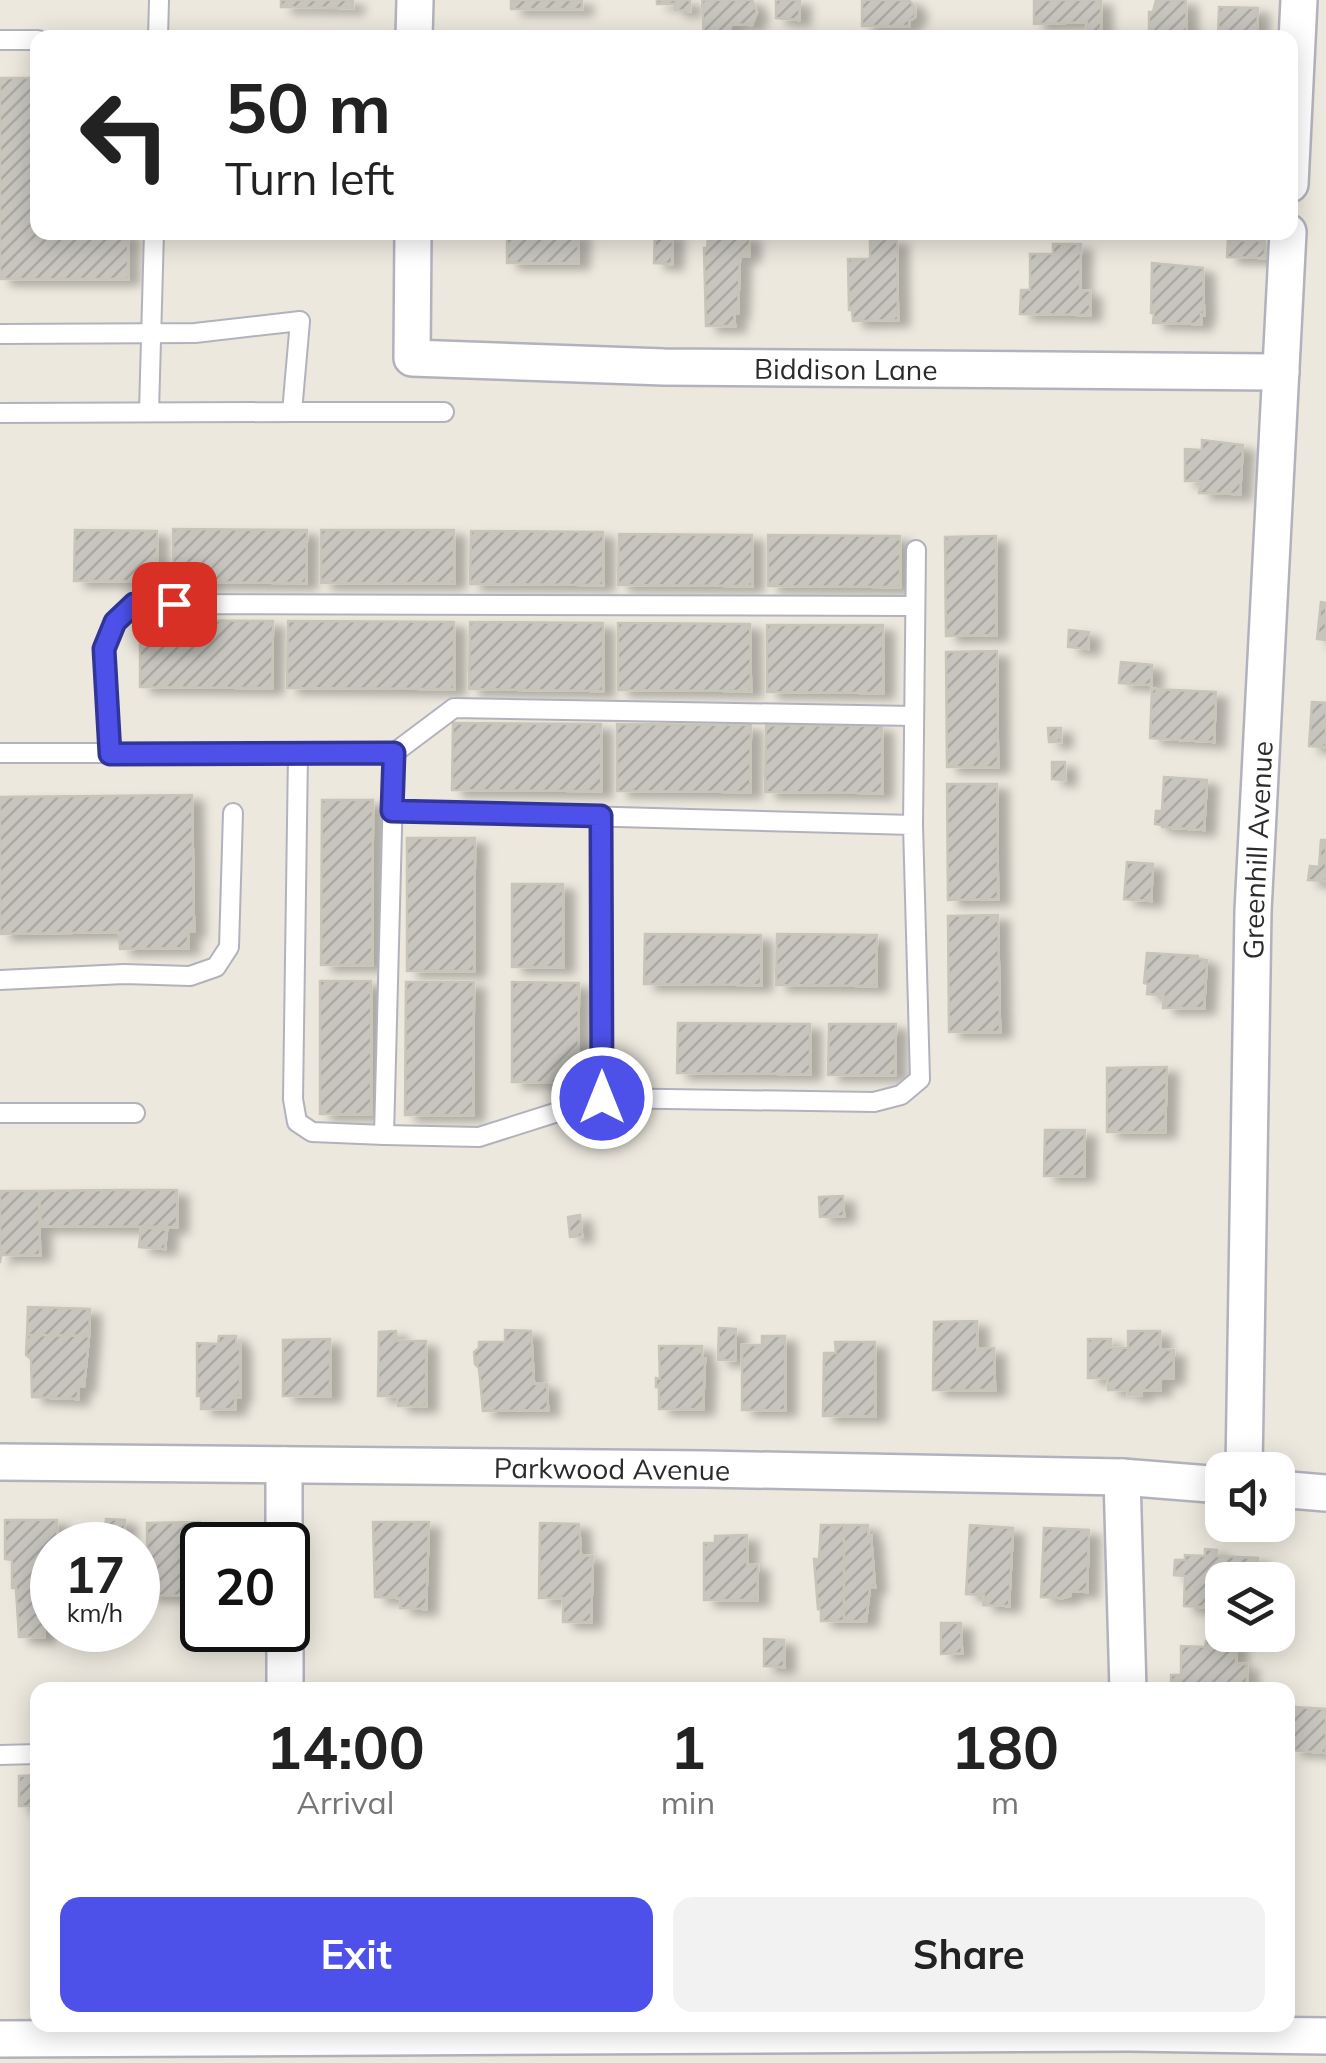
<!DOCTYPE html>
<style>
:root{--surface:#fff;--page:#f2f2f2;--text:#222;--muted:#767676;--accent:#4d51ea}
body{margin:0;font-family:Mulish,sans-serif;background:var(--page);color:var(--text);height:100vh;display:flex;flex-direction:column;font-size:38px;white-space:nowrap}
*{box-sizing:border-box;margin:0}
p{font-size:32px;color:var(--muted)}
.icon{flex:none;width:55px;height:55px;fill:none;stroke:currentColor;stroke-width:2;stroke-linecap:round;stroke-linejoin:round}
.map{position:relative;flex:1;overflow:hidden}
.details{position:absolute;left:30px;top:1682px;width:1265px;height:350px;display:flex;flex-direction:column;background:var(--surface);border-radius:20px;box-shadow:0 5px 25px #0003}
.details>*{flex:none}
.banner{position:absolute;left:30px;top:30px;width:1268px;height:210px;border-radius:20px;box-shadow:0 5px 25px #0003;background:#fff;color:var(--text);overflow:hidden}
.tools{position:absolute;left:1205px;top:1452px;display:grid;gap:20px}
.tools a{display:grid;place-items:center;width:90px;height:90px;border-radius:20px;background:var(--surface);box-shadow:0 5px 25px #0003;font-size:50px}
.speed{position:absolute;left:30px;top:1522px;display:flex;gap:20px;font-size:50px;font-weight:700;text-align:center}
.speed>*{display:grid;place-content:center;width:130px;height:130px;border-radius:50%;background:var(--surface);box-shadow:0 5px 25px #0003;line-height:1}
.speed small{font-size:25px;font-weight:400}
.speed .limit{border:5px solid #111;border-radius:15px;background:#fff;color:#111}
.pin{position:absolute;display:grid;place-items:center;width:85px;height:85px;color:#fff;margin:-42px;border-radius:20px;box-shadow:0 5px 15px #0006}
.me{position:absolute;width:110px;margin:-55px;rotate:0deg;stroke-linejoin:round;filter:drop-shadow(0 0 8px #0008)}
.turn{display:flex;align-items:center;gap:35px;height:210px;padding:0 30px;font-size:45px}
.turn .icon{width:130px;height:130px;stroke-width:2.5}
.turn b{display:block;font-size:70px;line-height:85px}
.eta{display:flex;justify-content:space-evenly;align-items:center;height:170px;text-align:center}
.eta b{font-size:60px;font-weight:700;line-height:70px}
.button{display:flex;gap:20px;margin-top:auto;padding:20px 30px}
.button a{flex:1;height:115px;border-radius:20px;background:var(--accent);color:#fff;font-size:40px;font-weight:700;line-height:115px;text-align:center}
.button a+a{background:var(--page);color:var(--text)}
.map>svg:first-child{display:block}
</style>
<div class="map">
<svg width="1326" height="2063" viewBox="0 0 1326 2063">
<defs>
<pattern id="building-hatch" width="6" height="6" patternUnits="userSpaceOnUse" patternTransform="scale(2.5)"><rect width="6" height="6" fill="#c7c5be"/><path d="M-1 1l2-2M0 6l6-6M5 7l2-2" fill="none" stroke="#aba9a3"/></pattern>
<filter id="shadow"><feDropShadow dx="11" dy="6" stdDeviation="5" flood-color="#0004"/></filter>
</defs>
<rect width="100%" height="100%" fill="#ece8de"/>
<g fill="url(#building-hatch)" stroke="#c7c4b8" stroke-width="2.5" filter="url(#shadow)">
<path d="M281,0H353V8L281,7Z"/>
<rect x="511" y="0" width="71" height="9"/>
<path d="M657,0H690V11L674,10L675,4H657Z"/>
<path d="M702,0H752L757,12L752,25L731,24L730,38H704Z"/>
<path d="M776,0H800L799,20L776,18Z"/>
<path d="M862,0H909L915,7V17L909,21V26H862Z"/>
<path d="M1034,0H1101V38H1087V22L1034,24Z"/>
<path d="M1156,0H1186L1187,38H1153V29L1149,30V12H1153Z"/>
<path d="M1219,7L1258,8L1257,38H1218Z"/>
<path d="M0,78H38V232H128V279H0Z"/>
<path d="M507,232H579L578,263H507Z"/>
<path d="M655,232H673L672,264L654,263Z"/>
<path d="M709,232L750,236L749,256H740L738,313H734L735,326H706L704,248H707Z"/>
<path d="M870,239H897L898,320L853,321L852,310H849L848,259H870Z"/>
<path d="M1228,240L1265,241V258L1227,257Z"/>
<path d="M1053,244H1081L1080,291H1090V315L1020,314L1021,290H1030V254H1053Z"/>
<path d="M1152,263L1203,268L1204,315L1201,314V324L1153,323L1154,313H1151Z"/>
<path d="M1202,440L1243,445L1240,494L1199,493L1201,481H1185V449L1202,450Z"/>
<path d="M173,529L307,530L306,583L173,582Z"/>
<path d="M75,530L157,531V581H74Z"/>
<rect x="321" y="530" width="133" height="53"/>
<path d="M471,531L603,532V585L470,584Z"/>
<path d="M619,534L752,535V586L618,585Z"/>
<path d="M768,535L900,536V587L768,586Z"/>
<path d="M996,536V635L946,636L945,537Z"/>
<path d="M1321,602L1326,603V640L1317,639Z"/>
<path d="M140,620L273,621L272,688L140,687Z"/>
<path d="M288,621L454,622V689L287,688Z"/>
<path d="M470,622L603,623V691L469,689Z"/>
<path d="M618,623L750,624L751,691L618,690Z"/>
<path d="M767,625H883V693L767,692Z"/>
<path d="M1069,630L1089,632L1088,649L1068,647Z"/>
<path d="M997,651L998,767H947L946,652Z"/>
<path d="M1121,662L1152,665L1151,685L1119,683Z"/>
<path d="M1152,689L1216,692L1214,742L1150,738Z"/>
<path d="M1312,702L1326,703V747L1309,746Z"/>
<path d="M453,723L601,724V791L452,790Z"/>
<path d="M617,724L751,725L750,792L617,791Z"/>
<path d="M766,725L882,726V793L765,792Z"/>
<path d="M1048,728H1061V742H1049Z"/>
<path d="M1052,762H1065V780L1052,779Z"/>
<path d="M1164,777L1207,780L1204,830L1162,827V825L1155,824L1156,811H1162Z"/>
<path d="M947,784H997L998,899L948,900Z"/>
<path d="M192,795L194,931H188V948L120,949L119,932L0,934V797Z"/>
<path d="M322,800H373L372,965H321Z"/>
<path d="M407,838H475L474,971H407Z"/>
<path d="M1321,840H1326V881L1308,880L1310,866L1319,867Z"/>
<path d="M1127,862L1153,864L1151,901L1124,899Z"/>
<rect x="512" y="884" width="51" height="83"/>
<path d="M998,915L1000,1032H949L948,916Z"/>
<path d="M645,934L761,935V985L644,984Z"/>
<path d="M777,934L877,935L876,986L776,985Z"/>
<path d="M1147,953L1198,956V959L1207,960L1204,1008H1163L1164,995L1147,994L1148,984L1144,983Z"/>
<rect x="320" y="981" width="51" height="133"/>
<path d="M406,982H474L473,1115H405Z"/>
<path d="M512,982L579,983L578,1083L512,1082Z"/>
<path d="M678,1023L810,1024V1074L677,1073Z"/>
<path d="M829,1024H896L895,1075H828Z"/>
<path d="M1163,1067H1167L1165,1132H1107V1068Z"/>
<path d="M1045,1130H1085L1084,1176H1044Z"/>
<path d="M117,1190H177V1227L41,1226L39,1191Z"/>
<path d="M0,1191H39L40,1255H1L0,1263Z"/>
<path d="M843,1196L844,1216L820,1217L819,1197Z"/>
<path d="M580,1215L582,1236L570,1237L568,1217Z"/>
<path d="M141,1227L167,1230L165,1249L139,1247Z"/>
<path d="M28,1307L90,1309L89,1336L27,1335Z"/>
<path d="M977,1321V1349L994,1348L995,1390H933L934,1322Z"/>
<path d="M719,1328L736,1329L735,1360H718Z"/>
<path d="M505,1330L531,1331L534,1384H547L548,1410L483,1411L479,1368L475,1364L474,1352L479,1348V1342H505Z"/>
<path d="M396,1331L397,1341H426V1406H398L397,1396H378L379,1332Z"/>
<path d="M1128,1331H1160V1350H1174L1173,1378L1160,1379V1390H1141V1395H1128V1390H1108V1378H1088V1339H1111V1348H1128Z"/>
<path d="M27,1335L89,1336L84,1386H78V1399L32,1397L31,1359L26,1355Z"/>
<path d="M219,1336H236V1344H240V1397H235V1409H201V1396H197V1343L218,1344Z"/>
<path d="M762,1336H785V1410H742V1345H762Z"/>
<path d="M330,1339V1396H283V1340Z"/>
<path d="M835,1342H875V1416H823L824,1353H836Z"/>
<path d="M659,1346H702V1360L705,1359L703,1409H659V1387H656V1378L660,1379Z"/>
<path d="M106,1519L125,1520L124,1545H80V1529L105,1530Z"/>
<path d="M5,1520H57V1545H52V1588H48L44,1637H19L16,1588H12V1560L5,1559Z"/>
<path d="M200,1522L201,1595L147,1596V1523Z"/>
<path d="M373,1522H429L426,1609L400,1608L401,1598L375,1597Z"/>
<path d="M540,1523L579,1524L581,1556H593L591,1622H563V1598H539Z"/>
<path d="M821,1525H844V1621H821V1610L818,1609L814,1559H819Z"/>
<path d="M844,1525H868V1536H871L875,1587H870L866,1621H844Z"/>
<path d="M970,1525L1013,1528L1009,1606L983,1605L984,1595L966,1594Z"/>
<path d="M1044,1528L1089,1530L1087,1592L1070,1591V1596L1063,1598L1041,1597Z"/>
<path d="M747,1535V1565H758L757,1600H704V1543H715V1536Z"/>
<path d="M1205,1549L1217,1550V1556L1258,1558L1257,1580H1222V1608L1184,1606L1185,1576L1174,1575L1175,1560H1185V1555L1205,1556Z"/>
<path d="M941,1623H961L962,1653L941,1654Z"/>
<path d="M764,1639L784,1640V1667L764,1666Z"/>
<path d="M1206,1641H1236V1664H1247V1690H1171V1675H1181V1646L1205,1647Z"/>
<path d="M1294,1707L1326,1709V1753L1291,1750Z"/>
<path d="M38,1775V1806H19V1776Z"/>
</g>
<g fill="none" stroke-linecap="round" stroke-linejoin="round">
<g stroke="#b2b2bd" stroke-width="22">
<g id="service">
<path d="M158,38L159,0"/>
<path d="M0,40H38"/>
<path d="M0,334L195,333L300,321L292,412L0,413"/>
<path d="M149,412L154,232"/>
<path d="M292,412H444"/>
<path d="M0,753H394L384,1135L312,1132L297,1122L293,1099L298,753"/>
<path d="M394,753L454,708L914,716"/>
<path d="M110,754L104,649L115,621L135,604L915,606"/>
<path d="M392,811L913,825L920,1079L901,1095L874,1102L602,1098L601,817"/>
<path d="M913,825L916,550"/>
<path d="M0,980L124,974L190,976L216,967L229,947L233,813"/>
<path d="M0,1113H135"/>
<path d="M384,1135L479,1137L602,1098"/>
<path d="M0,1755L38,1754"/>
</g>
</g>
<g stroke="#b2b2bd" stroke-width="40">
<g id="minor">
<path d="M414,38L415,0"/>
<path d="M1290,184L1299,0"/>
<path id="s1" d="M413,232L412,358L664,367L1281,372"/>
<path id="s2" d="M0,1462L705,1469L1122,1477L1222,1485"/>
<path d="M284,1465V1545"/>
<path id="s3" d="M1244,1470L1253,911L1288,232"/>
<path d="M1122,1477L1128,1690"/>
<path d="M1278,1489L1326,1493"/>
<path d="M285,1630V1690"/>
<path d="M0,2039L1130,2033L1326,2036"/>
</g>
</g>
<use href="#service" stroke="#fff" stroke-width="18"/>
<use href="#minor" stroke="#fff" stroke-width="35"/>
</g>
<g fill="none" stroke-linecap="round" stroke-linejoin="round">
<g stroke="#323598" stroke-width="25">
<path id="route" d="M174,604H134L115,622L104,649L110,754L394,753L392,811L601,816L602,1098"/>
</g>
<use href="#route" stroke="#4d51ea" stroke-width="18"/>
</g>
<g text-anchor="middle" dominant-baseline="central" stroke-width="10" stroke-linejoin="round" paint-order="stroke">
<g font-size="28" fill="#2b2b2b" stroke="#fff">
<text stroke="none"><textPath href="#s1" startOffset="560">Biddison Lane</textPath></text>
<text stroke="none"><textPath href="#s3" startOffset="620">Greenhill Avenue</textPath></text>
<text stroke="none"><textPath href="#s2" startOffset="612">Parkwood Avenue</textPath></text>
</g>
</g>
</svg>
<div class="tools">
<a><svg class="icon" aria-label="sound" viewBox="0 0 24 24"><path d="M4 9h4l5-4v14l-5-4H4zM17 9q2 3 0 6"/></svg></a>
<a><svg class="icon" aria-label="layers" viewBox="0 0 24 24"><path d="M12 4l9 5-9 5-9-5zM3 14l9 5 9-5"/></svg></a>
</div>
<div class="speed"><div>17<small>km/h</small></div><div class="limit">20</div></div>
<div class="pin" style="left:174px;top:604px;background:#d93025"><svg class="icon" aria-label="arrive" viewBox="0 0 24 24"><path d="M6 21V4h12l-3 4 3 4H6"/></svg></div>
<svg class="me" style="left:602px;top:1098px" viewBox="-20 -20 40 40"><circle r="17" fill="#4d51ea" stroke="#fff" stroke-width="3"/><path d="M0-11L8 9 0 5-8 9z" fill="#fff"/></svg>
<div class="banner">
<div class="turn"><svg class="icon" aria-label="left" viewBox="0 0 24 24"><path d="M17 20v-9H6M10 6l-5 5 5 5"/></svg><div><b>50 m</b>Turn left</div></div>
</div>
<section class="details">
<div class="eta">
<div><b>14:00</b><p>Arrival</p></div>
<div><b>1</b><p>min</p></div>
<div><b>180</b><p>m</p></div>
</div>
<div class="button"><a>Exit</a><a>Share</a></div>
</section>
</div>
